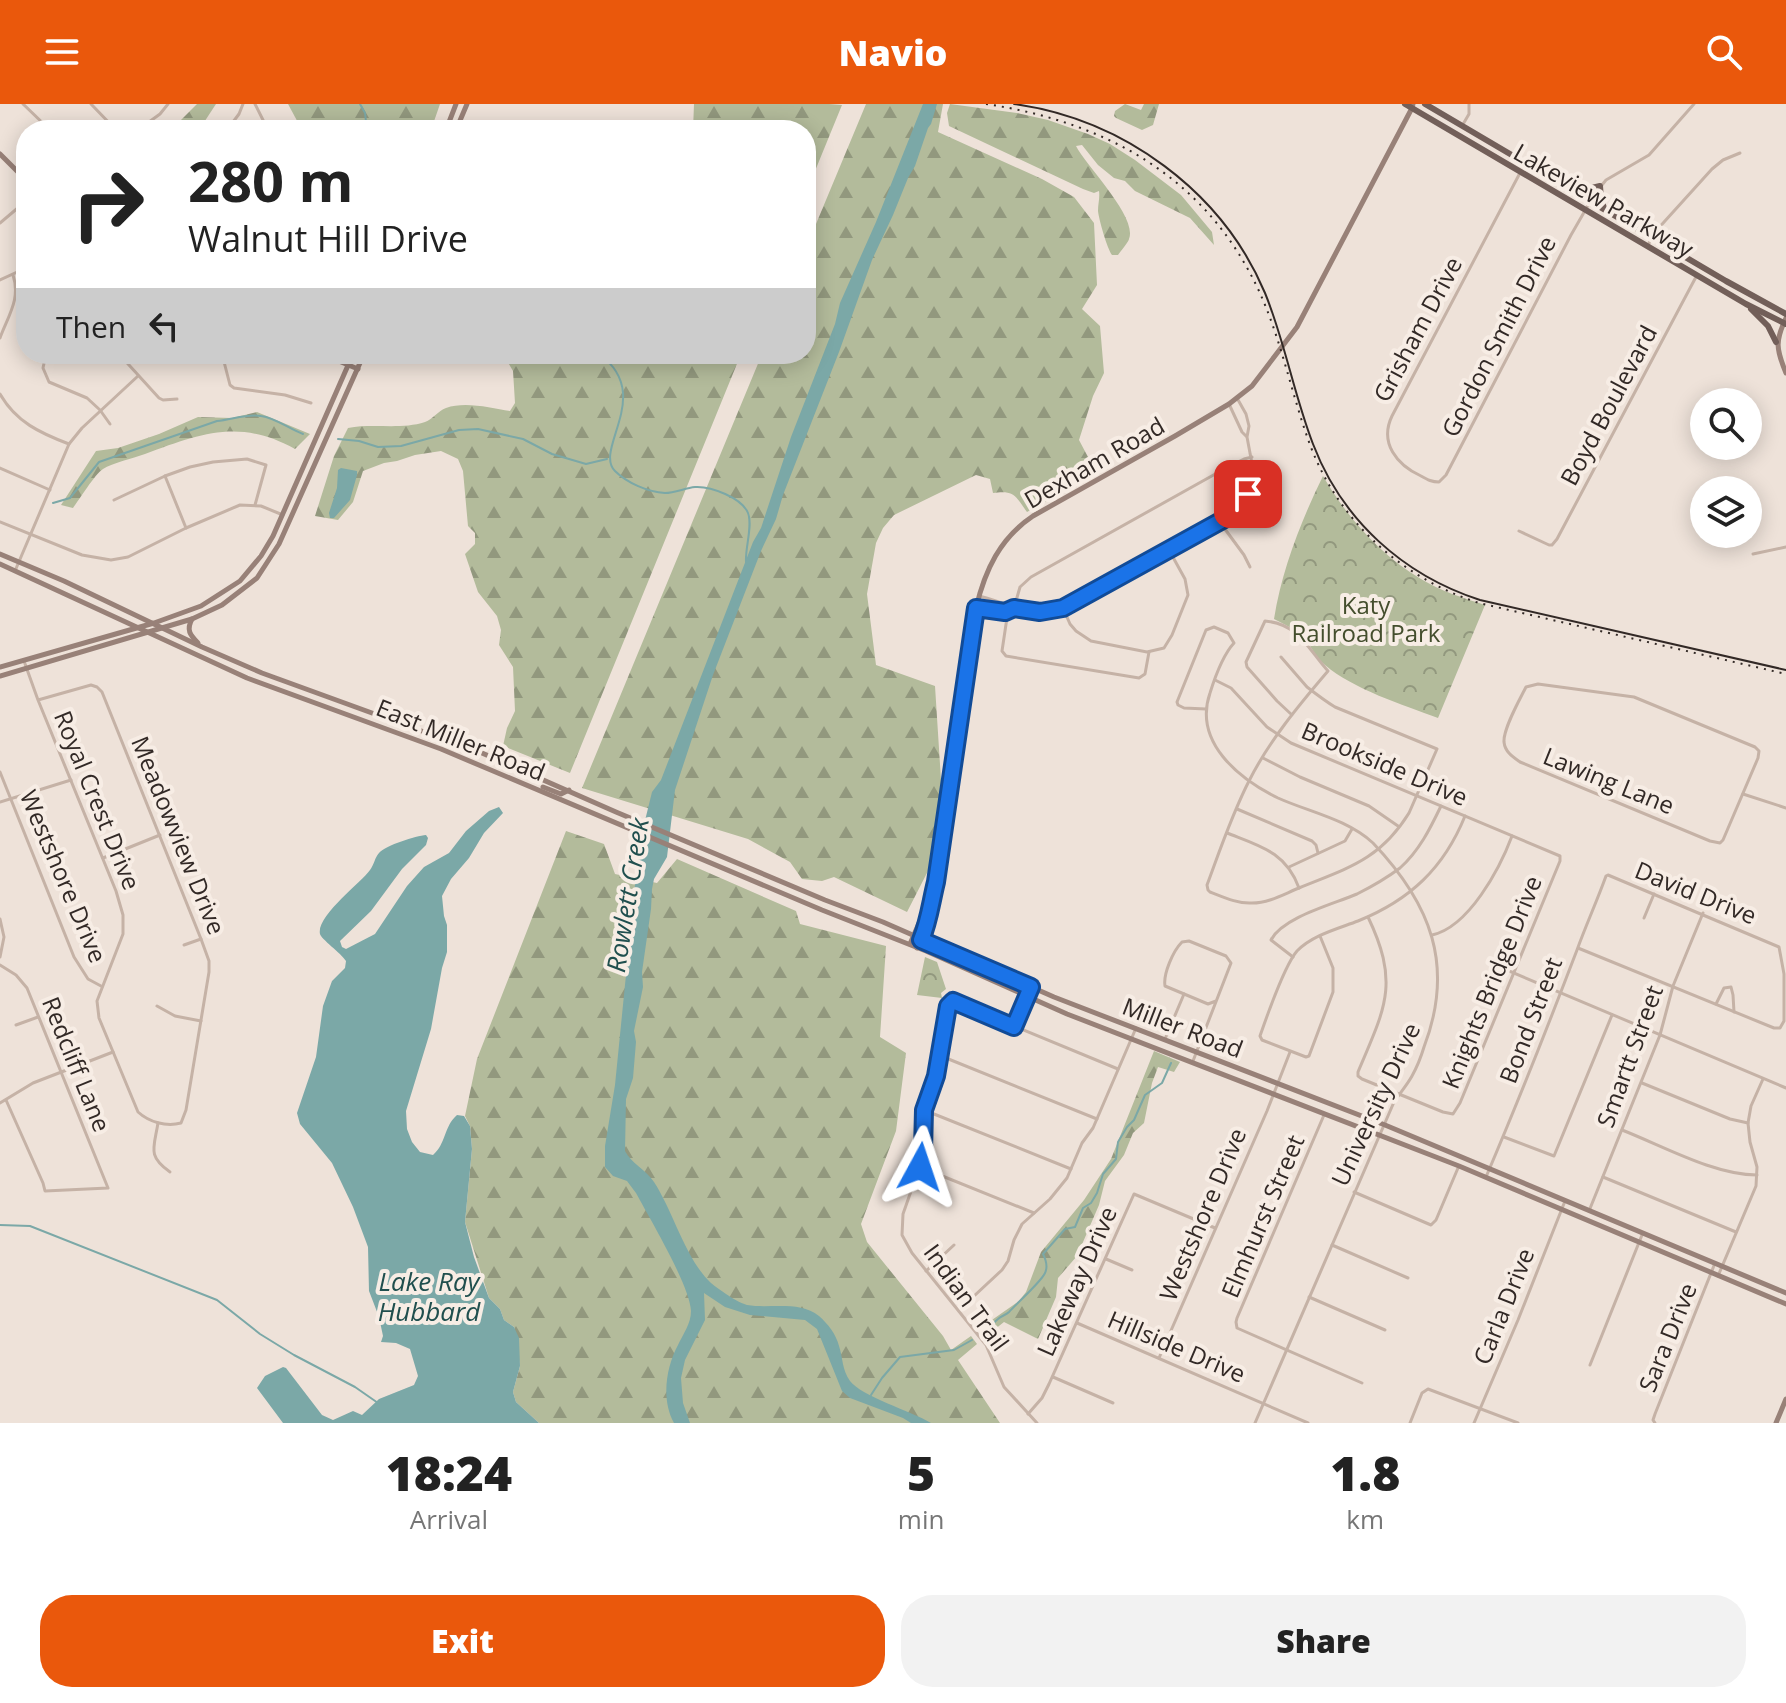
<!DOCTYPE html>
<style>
:root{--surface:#fff;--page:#f2f2f2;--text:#222;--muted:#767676;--accent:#ea580c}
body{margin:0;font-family:"Open Sans",sans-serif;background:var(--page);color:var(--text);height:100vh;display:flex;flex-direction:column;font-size:30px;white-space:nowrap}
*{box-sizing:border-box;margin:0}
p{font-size:26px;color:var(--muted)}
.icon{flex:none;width:44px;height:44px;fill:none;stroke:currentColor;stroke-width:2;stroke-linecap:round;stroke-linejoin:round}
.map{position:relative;height:1319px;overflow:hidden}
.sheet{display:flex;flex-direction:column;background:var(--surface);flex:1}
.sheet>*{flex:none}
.banner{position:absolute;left:16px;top:16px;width:800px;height:244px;border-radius:32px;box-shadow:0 4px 20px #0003;background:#fff;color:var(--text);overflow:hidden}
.tools{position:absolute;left:1690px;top:284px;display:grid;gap:16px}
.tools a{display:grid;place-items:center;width:72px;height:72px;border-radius:50%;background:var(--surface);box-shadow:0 4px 20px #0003;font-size:40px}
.pin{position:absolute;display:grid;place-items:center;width:68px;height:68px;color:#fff;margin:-34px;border-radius:16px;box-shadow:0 4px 12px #0006}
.me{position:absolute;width:88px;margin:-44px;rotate:5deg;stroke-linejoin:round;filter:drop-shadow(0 0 6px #0008)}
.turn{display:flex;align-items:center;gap:28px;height:168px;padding:0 40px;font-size:36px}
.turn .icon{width:104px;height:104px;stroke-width:2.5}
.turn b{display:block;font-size:56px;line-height:68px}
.then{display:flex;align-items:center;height:76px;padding:0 40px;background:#0003;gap:16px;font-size:30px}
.eta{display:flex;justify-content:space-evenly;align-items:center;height:136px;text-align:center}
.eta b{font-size:48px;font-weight:800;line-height:56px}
.primary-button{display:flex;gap:16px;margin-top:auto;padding:16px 40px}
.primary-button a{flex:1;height:92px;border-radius:32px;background:var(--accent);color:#fff;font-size:32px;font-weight:800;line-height:92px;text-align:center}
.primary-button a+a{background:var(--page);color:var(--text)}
header{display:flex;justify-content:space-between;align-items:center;height:104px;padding:0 40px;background:var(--accent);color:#fff;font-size:36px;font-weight:800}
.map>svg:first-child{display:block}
</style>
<header><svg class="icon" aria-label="menu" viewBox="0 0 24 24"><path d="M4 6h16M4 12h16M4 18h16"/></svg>Navio<svg class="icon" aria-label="search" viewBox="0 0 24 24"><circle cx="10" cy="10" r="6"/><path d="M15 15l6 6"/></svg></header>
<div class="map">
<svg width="1786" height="1319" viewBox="0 0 1786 1319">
<defs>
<pattern id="forest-firs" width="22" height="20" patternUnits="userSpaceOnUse" patternTransform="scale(2)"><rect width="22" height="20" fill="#b3bb9b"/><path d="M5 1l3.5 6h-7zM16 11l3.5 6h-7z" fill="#92987e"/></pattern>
<pattern id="park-crowns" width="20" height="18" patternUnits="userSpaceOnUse" patternTransform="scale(2)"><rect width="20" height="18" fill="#b3bb9b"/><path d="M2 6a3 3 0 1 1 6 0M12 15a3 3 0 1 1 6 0" fill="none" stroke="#92987e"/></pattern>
</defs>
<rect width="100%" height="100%" fill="#eee2d9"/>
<g fill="url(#forest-firs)">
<path d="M197,0H216L199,26H171Z"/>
<path d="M288,0H440L431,26H302Z"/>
<path d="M694,0H829L842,1L806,89V26H693Z"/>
<path d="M866,0H943L938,28L1042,75L1074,93L1094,119L1097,181L1082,205L1100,222L1104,269L1093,292L1079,336L1097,370L1027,408C1015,392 1015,386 993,389L990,375L976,371L894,411L883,424L876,439L867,490L876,561L935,582L943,707L928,767L907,808L834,773L822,777L802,775L790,758L748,735L582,684L762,250H806V144Z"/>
<path d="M950,0L1017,9L1048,16L1088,30L1110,40L1135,56L1181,91L1212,128L1214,141L1190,114L1135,87L1125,77L1114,74L1098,61L1082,41L1076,42C1086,62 1138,113 1129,135C1129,137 1120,148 1118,151H1112C1107,144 1099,116 1098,107C1098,100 1100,94 1099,87L1094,89L1083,85L949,22L947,9Z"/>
<path d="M1125,0L1141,6L1144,0H1159L1153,21L1142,26L1116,14L1114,12L1115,7Z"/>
<path d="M503,250H741L570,669L503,642L507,624L515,607L513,563L499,541L501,526L497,512L478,488L465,450L475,440V429L468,422L463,367L458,355L441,347L415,351L397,357L384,359L363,367L353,398L338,416L315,412L334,352L348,324C373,319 401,326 425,318C433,315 438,307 446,304C465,297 491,304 510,307L515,299L513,267Z"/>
<path d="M257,308L310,330L295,345C239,314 200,330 145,350C134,354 112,359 103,365C95,370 79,396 73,404L61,401L96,347L118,344L159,330L198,313L232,314Z"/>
<path d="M566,727L604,740L615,770L657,779L677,755L796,807L800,820L886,842L880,933L906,949L896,1027L861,1120L867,1138L943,1232L951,1246L971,1232L977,1240L958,1256L1000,1319H539L516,1298L513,1288L520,1262L514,1223L504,1216L500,1205L489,1194L465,1118L472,1045L470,1022L465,1012L477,955Z"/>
<path d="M1154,947L1180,958L1174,968L1158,963L1152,979L1144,1019L1133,1029L1124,1051L1105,1077L1099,1101L1077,1152L1058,1174L1056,1193L1038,1235L1004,1218L985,1233L979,1225L1019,1197L1026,1188L1041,1148L1084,1096L1111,1055Z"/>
</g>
<g fill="url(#park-crowns)">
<path d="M1323,372C1347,413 1380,451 1421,475C1441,487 1463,494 1485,501L1438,614C1403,601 1353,585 1325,561C1316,554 1312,544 1306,536C1297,526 1286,521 1274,515C1282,465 1301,417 1323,372Z"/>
<path d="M925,853L937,858L946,885L941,889L942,894L917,891Z"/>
</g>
<g fill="#7ba8a7">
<path d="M923,0H937L931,20L928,24L915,62L908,74L893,111L872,156L839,248L783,391L776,415L761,447L713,571L675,686L667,753L654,775L652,785L651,805L642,868L643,883L634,927L636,938L633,974L626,995L625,1047C631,1059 646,1066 654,1078C673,1107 686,1156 711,1179C715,1183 721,1186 726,1190C732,1194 740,1199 747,1201C770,1205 799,1196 819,1212C828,1220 836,1230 839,1242C843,1254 842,1266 850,1277C861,1292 911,1307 931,1319H911L903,1314L850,1294L842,1287L817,1225L805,1216L750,1211L725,1203L704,1189L705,1216L685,1256L681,1274L683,1299L690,1319H674C661,1296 666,1263 678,1241C683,1230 691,1220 691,1207C690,1182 650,1115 636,1089L627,1077L613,1072L605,1063V1042L615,981L639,741L652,688L661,676L753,438L761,424L791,333L835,220L840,199L876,118Z"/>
<path d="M341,364L357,367V371L350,396L334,414H330L329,409L337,384L338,366Z"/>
<path d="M499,703L503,709L484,729L469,754L451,775L442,792L444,812L447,821V848L442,864L431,925L406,1007L407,1025L412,1038L420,1048L433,1051C446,1040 444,1022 457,1011L464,1012L470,1022L472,1045L465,1118L474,1153L489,1194L500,1205L504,1216L514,1223L519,1234L520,1262L513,1288L516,1298L539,1319H283L257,1284L265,1272L283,1263L286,1264L322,1311L333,1316L353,1307L362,1311L379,1295L414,1281L418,1272L410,1245L396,1239L381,1238L383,1232L379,1213L369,1187L368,1143L353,1103L332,1059L300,1020L297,1009L316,953L323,902L332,877L345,864L346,857C341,849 321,835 320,830C316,812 361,779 370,766C374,761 375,753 379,749C386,741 416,732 426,731L428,734L426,741L402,765L371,807L340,837L342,843L346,845L375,830L407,782L424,763L449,749L466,727L489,707Z"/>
</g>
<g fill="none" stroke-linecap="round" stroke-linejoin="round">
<g stroke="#7ba8a7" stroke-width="2">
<path d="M360,0L365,9L367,26"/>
<path d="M599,250C655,290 593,345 615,367C627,379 648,388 665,389C675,389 685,384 695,383C711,382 742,394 748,409C753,421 745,444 746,458"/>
<path d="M338,335L359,337L378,343L401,342L459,326L478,325L523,335L552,350L586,360L607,355"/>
<path d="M53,399L70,394L99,358L217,317C231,316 248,309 261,312C276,314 289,325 303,330"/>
<path d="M0,1121L30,1122L217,1196L260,1230L294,1251L355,1283L378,1299"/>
<path d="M983,1228C990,1224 992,1220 998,1215C1001,1212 1006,1211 1009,1208C1016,1200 1041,1178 1045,1169C1048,1163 1046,1156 1043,1150L1065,1125L1075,1123L1083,1104L1091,1099L1097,1089L1103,1070L1116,1055L1118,1038L1127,1023L1134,1016L1145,991L1162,979L1171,959"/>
<path d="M871,1291L882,1274L900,1253L954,1246L972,1236"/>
</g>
<g stroke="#c5b2a6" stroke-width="3">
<path d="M23,0L50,26"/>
<path d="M91,0L116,26"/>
<path d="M255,0L268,26"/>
<path d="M1462,22L1469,10V0"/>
<path d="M138,26L160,10L168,0"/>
<path d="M227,26L239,10L243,0"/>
<path d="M1521,67L1392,312C1379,339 1397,361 1421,372C1428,376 1432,378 1439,378L1446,371L1571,131L1594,91L1606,76L1649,51L1694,0"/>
<path d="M0,119L26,97"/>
<path d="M1648,141L1655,128L1712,65L1723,56L1740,49"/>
<path d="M0,176L26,164"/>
<path d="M0,234C8,212 21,195 13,171"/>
<path d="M46,250L43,264L49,278L87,294L100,306L110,320"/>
<path d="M119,250L159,294L163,296L177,295"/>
<path d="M222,250L230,281L234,284L285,291L311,299"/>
<path d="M0,290C16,318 40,329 69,340"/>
<path d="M1229,300L1242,328L1246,332"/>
<path d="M0,364L50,386"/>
<path d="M165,372L186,424"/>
<path d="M114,396L165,372L190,363L213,358L247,355L266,361L255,401"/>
<path d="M1219,417L1244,451L1250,463"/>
<path d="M0,418L82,451L111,456L128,453L186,424L240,401L261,402L283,411"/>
<path d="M1519,427L1549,441H1552L1557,435L1697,171"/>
<path d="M1753,450L1786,443"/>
<path d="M15,467L69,340L82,324L138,272"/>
<path d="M979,492C1007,499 1033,513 1063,504L1219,417L1235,407L1242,399L1251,383L1253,365L1247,333L1249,322L1246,310L1237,294"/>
<path d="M976,504L1005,508L1014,504"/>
<path d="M1014,504L1020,483L1031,473L1226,364L1244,355L1252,353"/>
<path d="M1063,504L1070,520L1076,527L1091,537L1147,548L1164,544L1172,531L1188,491L1185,475L1169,446"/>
<path d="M1008,507L1002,547L1006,552L1139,574L1145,570L1149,548"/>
<path d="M1281,553L1307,583C1316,590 1325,597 1335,603L1437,645L1409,709C1380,756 1348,764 1299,784C1284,790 1269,799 1252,799C1238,800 1223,793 1210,788L1208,786L1207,781C1220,746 1232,710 1249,677C1269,637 1299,601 1328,567C1308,545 1299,520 1265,517L1246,558L1247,563L1277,597L1292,611"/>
<path d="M24,557L38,596L116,787L123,811V830L97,897L99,914L138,1008C149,1018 166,1023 181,1019L186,1006L209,868V857L201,835L102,588L97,583L91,581L38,596"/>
<path d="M1215,576L1231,584L1267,623L1291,639L1560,752V757L1460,999L1453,1010L1443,1008L1362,975L1358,972V968C1385,904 1400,880 1368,813"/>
<path d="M1538,580L1634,593L1755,643L1759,647L1758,654L1723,736L1720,739L1710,737L1520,658C1513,653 1505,648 1504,638C1503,625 1520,595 1526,583Z"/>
<path d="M1206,605L1184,604L1178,601L1177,598L1206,526L1214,523L1228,529L1234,539C1222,552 1215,573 1210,589C1193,638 1239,675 1278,694C1309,708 1347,715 1373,739C1431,800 1455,862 1424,943C1421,953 1417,963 1412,972C1407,981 1400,989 1394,998L1255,1319"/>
<path d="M1263,654L1300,673L1369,702L1398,722"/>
<path d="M0,668L74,853L88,875L101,882"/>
<path d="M1743,690L1786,704"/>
<path d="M0,698L71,676"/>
<path d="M1237,705L1312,737L1316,741L1318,749"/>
<path d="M1227,729C1260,742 1286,748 1299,784"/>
<path d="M103,754L160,731"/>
<path d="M1289,763L1345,737L1352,725"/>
<path d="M1644,814L1654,790"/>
<path d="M0,815L4,833L0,853"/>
<path d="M1432,831C1469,823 1500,764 1512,732"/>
<path d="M1320,832L1333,864V888L1309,952L1306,953L1262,936L1260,932C1267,912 1284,862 1297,847C1313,831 1337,825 1358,817C1410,796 1444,764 1465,712"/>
<path d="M184,841L201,835"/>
<path d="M1293,853L1271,836C1283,813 1334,800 1357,790C1371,783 1388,773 1400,764C1419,747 1430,725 1441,702"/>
<path d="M0,861L16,871L27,884L108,1084L45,1087L43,1079L6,996"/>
<path d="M1495,861L1786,984"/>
<path d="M1716,900L1724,884L1731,883L1733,891L1734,908"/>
<path d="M157,902L175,912L201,917"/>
<path d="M16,921L38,913"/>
<path d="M1014,923L1031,883"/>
<path d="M1165,935L1184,890"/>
<path d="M941,952L1097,1015"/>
<path d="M1193,957L1231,859L1226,852L1189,837L1182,838C1173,847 1163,870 1165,882L1208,900L1216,897"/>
<path d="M1642,979L1730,1015L1748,1019"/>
<path d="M0,999L33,979L113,948"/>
<path d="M924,1006L1071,1065"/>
<path d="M1324,1011L1237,1214L1236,1218L1237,1224L1362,1279"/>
<path d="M158,1019C154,1044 147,1052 170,1068"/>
<path d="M1622,1026C1663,1042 1714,1071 1757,1071"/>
<path d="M1504,1033L1554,1052L1612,911"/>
<path d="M920,1063L1034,1109"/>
<path d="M1486,1073C1518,998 1548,922 1577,846C1586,821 1597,797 1606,772L1608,771L1779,843L1784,870V917L1780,924H1774L1578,844"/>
<path d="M1603,1073L1736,1128"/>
<path d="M1354,1088L1431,1121L1436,1116L1458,1064"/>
<path d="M1589,1107L1660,931L1673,882L1703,809"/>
<path d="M1332,1141L1408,1174"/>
<path d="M1106,1155L1132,1166"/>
<path d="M926,1167L954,1141"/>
<path d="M1718,1172L1756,1082L1757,1063L1750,1038L1748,1019L1751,1002L1763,975"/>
<path d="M1309,1193L1385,1226"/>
<path d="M959,1206L1002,1166L1008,1157L1014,1136L1022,1120L1050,1095L1067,1074L1082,1039L1093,1024L1136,924"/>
<path d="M1077,1219L1308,1319"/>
<path d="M1159,1254L1267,1007L1290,948"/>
<path d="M1590,1261L1642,1131"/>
<path d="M1053,1273L1113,1299"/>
<path d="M1028,1310L1042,1294L1049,1280L1134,1090L1215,1124"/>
<path d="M1037,1319L1004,1283L986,1241L912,1149L902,1131L903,1110L922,1056L924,1006L937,963L948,902L953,897L1118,965"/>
<path d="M1410,1319L1422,1289L1428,1285L1518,1319"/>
<path d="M1474,1319L1518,1216L1565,1097"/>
<path d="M1655,1319L1653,1316L1655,1310L1715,1159"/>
</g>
<g stroke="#988178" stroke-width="5">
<path d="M446,26L456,0"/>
<path d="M456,26L467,0"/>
<path d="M0,50L26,76"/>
<path d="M1786,214C1775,237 1776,245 1786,269"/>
<path d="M322,250L358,265"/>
<path d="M0,450L64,477L202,543L262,569L482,649L616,708L825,796L883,818L1054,893L1385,1021L1786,1189"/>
<path d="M0,460L247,574L441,645L822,806L926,847L1067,910L1459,1062L1786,1200"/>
<path d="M192,515C186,526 190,531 198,539"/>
<path d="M0,563L154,519L201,502L240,477L261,452L273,432L353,250"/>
<path d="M0,572L192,515L222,501L257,474L279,440L364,250"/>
<path d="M543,683L561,690L569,686"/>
<path d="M910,840L923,810L928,806"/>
<path d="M917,844L930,814L929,805L936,778L976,504C985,466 1000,434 1033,412L1175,332L1229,300L1252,282L1297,223L1412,4L1413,0"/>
<path d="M1776,1319L1786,1295"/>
</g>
<g stroke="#725f59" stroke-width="6">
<path d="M1405,0L1746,200L1786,220"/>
<path d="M1425,0L1726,177L1786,210"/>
<path d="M1579,87L1600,82L1601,95L1604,104"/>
<path d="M1751,205L1768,222L1776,238"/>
</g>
<path stroke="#322926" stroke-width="2" d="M1014,0C1123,15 1222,87 1265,189C1285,238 1294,291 1313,340C1342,416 1403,471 1480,496L1786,566"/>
<path stroke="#322926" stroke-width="2" stroke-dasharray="2 6" stroke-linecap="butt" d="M986,0C1106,18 1206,73 1259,187C1281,235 1291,288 1309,338C1337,416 1401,474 1479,499L1786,570"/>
</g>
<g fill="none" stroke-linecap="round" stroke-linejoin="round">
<g stroke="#114b97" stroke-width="20">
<path id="route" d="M920,1063L923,1047L924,1006L936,972L948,902L953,897L1014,923L1031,883L921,836C929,817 931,798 936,778L976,504L1005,508L1014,504L1040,508L1063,504L1228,413L1242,399L1248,390"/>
</g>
<use href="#route" stroke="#1a73e8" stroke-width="14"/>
</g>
<g text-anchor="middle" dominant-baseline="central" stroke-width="8" stroke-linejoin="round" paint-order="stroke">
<g font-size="24" fill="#322926" stroke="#f7ede5">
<text transform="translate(1604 96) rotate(30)">Lakeview Parkway</text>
<text transform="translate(1417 225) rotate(-62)">Grisham Drive</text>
<text transform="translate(1498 232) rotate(-63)">Gordon Smith Drive</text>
<text transform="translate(1608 301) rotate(-62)">Boyd Boulevard</text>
<text transform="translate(1094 358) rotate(-30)">Dexham Road</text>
<text transform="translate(461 635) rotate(22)">East Miller Road</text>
<text transform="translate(1385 659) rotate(23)">Brookside Drive</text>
<text transform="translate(1609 676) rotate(22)">Lawing Lane</text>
<text transform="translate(98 696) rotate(68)">Royal Crest Drive</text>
<text transform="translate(179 731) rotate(68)">Meadowview Drive</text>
<text transform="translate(64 772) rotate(67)">Westshore Drive</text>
<text transform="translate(1696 788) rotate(22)">David Drive</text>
<text transform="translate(1491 878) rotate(-68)">Knights Bridge Drive</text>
<text transform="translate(1530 916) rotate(-69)">Bond Street</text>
<text transform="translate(1183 923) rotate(21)">Miller Road</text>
<text transform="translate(1629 952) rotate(-70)">Smartt Street</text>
<text transform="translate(77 960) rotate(68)">Redcliff Lane</text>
<text transform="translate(1375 1000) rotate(-65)">University Drive</text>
<text transform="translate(1202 1110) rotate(-67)">Westshore Drive</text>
<text transform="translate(1262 1112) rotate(-67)">Elmhurst Street</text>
<text transform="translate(1076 1177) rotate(-66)">Lakeway Drive</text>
<text transform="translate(967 1193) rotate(54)">Indian Trail</text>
<text transform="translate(1503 1202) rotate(-68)">Carla Drive</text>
<text transform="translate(1667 1233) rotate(-68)">Sara Drive</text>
<text transform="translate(1177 1242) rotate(23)">Hillside Drive</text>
</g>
<g font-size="24" fill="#444e2d" stroke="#f7ede5">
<text x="1366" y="500">Katy<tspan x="1366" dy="28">Railroad Park</tspan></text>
</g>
<g font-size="26" font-style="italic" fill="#204f4e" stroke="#f7ede5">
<text transform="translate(627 791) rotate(-81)">Rowlett Creek</text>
<text x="429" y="1177">Lake Ray<tspan x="429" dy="30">Hubbard</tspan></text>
</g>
</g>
</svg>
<div class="tools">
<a><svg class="icon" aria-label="search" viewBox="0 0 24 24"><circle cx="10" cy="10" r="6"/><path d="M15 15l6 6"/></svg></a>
<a><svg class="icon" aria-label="layers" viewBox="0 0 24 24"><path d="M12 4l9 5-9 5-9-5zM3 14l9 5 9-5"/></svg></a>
</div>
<div class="pin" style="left:1248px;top:390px;background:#d93025"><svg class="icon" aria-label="arrive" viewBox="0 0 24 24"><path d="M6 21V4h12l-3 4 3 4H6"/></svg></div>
<svg class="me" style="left:920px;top:1063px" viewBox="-20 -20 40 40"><path d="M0-17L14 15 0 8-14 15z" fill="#1a73e8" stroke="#fff" stroke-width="4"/></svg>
<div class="banner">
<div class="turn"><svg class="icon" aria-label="right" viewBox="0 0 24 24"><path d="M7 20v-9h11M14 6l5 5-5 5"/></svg><div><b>280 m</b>Walnut Hill Drive</div></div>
<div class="then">Then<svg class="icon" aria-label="left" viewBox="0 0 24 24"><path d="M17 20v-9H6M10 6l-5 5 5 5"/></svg></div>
</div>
</div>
<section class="sheet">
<div class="eta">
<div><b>18:24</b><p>Arrival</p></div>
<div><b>5</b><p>min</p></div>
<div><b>1.8</b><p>km</p></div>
</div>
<div class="primary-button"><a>Exit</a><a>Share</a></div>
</section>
